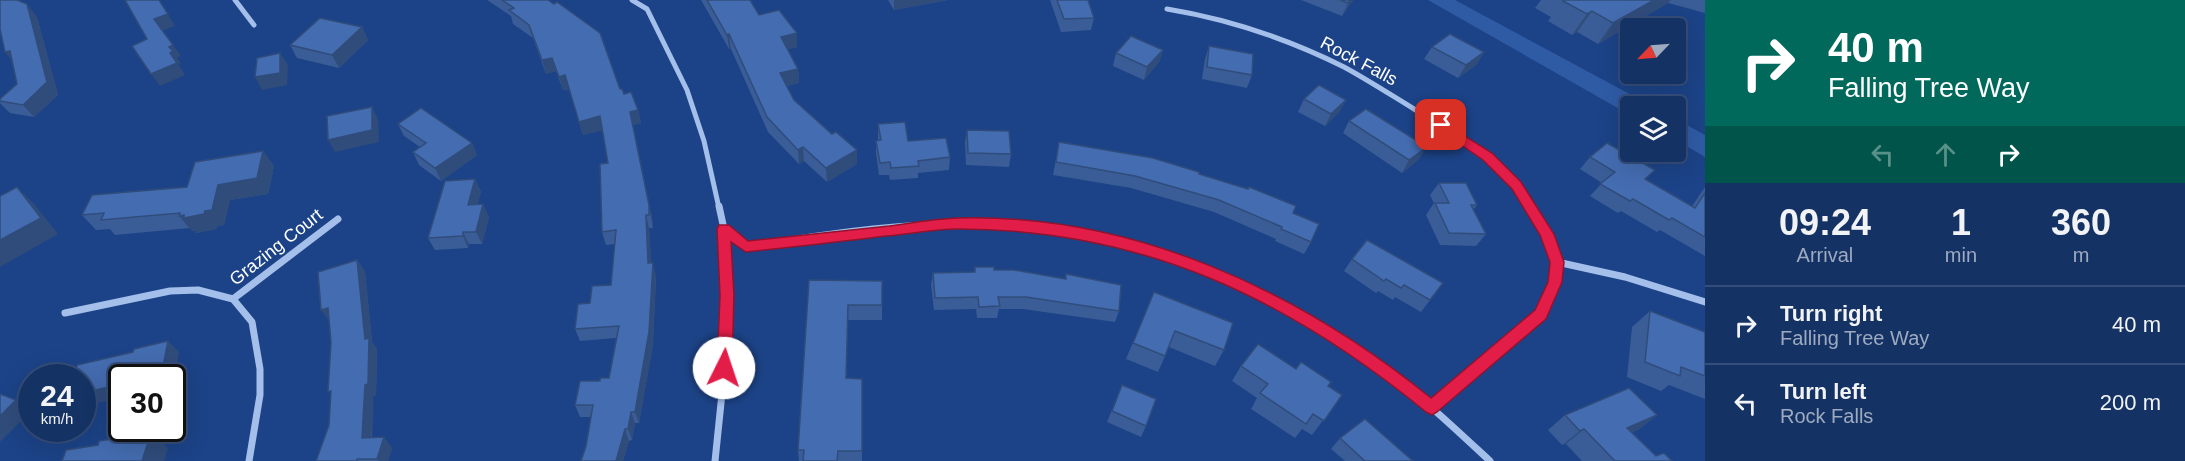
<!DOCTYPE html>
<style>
:root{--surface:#153265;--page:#1e3a6b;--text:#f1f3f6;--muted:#9daabf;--line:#344d79}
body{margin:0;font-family:Helvetica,sans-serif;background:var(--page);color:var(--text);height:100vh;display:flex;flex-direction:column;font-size:22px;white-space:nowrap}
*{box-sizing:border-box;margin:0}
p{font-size:20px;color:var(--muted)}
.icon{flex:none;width:33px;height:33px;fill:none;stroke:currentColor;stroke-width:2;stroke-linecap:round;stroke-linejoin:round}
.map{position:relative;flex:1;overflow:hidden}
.side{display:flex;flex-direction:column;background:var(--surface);width:480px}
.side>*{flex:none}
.top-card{background:#00695c;color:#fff;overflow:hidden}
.needle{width:39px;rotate:245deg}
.controls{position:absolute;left:1620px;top:18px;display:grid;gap:12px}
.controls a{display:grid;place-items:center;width:66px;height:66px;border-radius:6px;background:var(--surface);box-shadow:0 6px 24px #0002,0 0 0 2px var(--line);font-size:30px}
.speed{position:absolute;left:18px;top:364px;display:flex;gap:12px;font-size:30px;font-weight:700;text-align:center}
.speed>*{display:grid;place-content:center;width:78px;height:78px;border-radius:50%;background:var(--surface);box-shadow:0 6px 24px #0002,0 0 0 2px var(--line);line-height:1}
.speed small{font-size:15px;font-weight:400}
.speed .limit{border:3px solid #111;border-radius:9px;background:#fff;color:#111}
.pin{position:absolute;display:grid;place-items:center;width:51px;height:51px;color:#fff;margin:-26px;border-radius:12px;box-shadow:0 3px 9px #0006}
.me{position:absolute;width:66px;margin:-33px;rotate:4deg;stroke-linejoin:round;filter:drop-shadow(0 0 4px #0008)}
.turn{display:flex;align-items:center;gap:21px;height:126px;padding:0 24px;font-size:27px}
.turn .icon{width:78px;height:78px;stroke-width:2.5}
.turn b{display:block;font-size:42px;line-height:51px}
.lanes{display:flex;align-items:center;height:57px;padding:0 24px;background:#0003;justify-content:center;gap:30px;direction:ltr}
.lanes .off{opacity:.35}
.eta{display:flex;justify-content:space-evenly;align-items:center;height:102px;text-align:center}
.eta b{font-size:36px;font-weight:800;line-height:42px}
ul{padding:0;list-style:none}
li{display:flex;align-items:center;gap:18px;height:78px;padding:0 24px;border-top:2px solid var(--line)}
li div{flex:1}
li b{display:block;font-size:22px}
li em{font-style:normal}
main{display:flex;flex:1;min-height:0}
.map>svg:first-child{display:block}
</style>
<main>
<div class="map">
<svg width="1705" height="461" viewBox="0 0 1705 461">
<rect width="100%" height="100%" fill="#1c4387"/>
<g fill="#2f5ba5">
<path d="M1428,0H1455L1652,106H1630V115Z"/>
<path d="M1676,119L1705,135V157L1676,140Z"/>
</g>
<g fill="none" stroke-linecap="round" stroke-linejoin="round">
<g stroke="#a5bfeb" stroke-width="5">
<path d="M235,0L254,25"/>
<path d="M632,0L647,9L687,90L704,141L719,208"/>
<path d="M1167,9C1228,19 1288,39 1344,67C1368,80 1391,95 1414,109C1459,136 1504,161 1531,208"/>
</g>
<g stroke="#a5bfeb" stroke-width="7">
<path d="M724,229L746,246C816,237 887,224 958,224C1101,224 1244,272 1362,353C1408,384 1449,423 1490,461"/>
<path d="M1557,262L1625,277L1705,302"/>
<path d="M233,299L338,219"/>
<path d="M65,313L170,291L198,290L233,299L252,322L260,369V395L249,461"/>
<path d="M1432,407L1541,314L1555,282L1557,262L1547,234L1530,206"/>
<path d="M715,461L727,345L724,229L719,206"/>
</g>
</g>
<g fill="#3a5d97">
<path d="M487,0H548L620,89L638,110L641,123L633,125L652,218L653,228H649L651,263L656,276L653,344L639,423H635L632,440L629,441L623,461H581L586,446L591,417H580L575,405L600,381L609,378L616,338L580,341L575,329L590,303L611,285L615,244L606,245L602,232L608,163L603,130L583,135L569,89L563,90L556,71L546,74L533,38L513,24L511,16Z"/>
<path d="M701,0H750L759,15L797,33V47L788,49L798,69L799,83L787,86L794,100L832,134L857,150V164L827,182L804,161L799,164L768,132L731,49H729Z"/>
<path d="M888,0H948L894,10Z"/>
<path d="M1050,0H1088L1094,18L1091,30L1061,32Z"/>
<path d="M1301,0H1353L1342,16Z"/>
<path d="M1541,0H1705V13L1668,3L1598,44L1577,32L1572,35L1548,21L1551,17L1535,8Z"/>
<path d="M37,17L58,95L34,117L10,113L0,103V99L17,84L12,60L5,52Z"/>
<path d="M362,27L368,40L339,68L297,58L290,45Z"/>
<path d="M1209,46L1252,75L1247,88L1202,79L1205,59Z"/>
<path d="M1432,47L1484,52L1476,65L1458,78L1424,59Z"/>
<path d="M1163,50L1159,62L1144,80L1113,66L1116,53Z"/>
<path d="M1304,99L1346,100L1339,112L1325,126L1298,112Z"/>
<path d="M1349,121L1419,159L1402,173L1343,133Z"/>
<path d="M398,124L472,143L477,155L441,181L419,165L413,152L420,147L404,136Z"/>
<path d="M878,124L908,141L950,157L949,170L918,173V178L890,180L889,175H879L876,153V141H878Z"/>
<path d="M967,130L1011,154L1009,167L966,165L965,142Z"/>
<path d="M1059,142L1199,174L1293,213L1311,242L1304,254L1275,241L1276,239L1214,212L1131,188L1053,175Z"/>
<path d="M263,151L274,166L268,194L230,200L224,225L217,226L216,229L196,233L194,230L192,231L190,228L115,235L110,229L96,230L82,215L187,187Z"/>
<path d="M1590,157L1655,170L1646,179L1692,206L1705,187V256L1660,230L1657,232L1621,211L1618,213L1590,196L1602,183L1580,169Z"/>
<path d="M475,179L481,192L477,205L489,217L482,244H469L468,248L435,250L428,238Z"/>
<path d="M1439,183L1477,205L1473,210L1486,234L1476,246L1440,245L1426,215L1434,203L1430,195Z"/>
<path d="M1352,259L1443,283L1421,312L1395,297L1393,300L1378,291L1376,293L1344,271Z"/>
<path d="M357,260L365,272L372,342L377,349L376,395L373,396L372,438L392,448L388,461H316L329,425L331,396Z"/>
<path d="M975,267L1065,279L1066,274L1119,311L1115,322L1023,309H999L997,318H977L976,309L934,310L931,285L933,273L974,272Z"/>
<path d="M809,280L882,305V320H848L846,378L862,379V461H799L798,450Z"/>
<path d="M1154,292L1224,350L1215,366L1169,347L1158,372L1126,359Z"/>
<path d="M1650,311L1705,332V399L1669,385L1661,391L1627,377L1632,327Z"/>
<path d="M1241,366L1296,369L1328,386L1342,395L1312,435L1302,429L1295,438L1251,409L1257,398L1232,381Z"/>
<path d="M1122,385L1146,426L1141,437L1107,422Z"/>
<path d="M1565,415H1657L1638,430L1632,432L1656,456L1672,461H1582L1566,444L1562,445L1548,430Z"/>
<path d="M1340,438L1413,461H1345L1331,449Z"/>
</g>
<g fill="#304c7b">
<path d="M159,0L175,26L162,31L154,19Z"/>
<path d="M894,0H948L894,10Z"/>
<path d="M1350,0H1353L1342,16L1348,3Z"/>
<path d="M1654,0H1671L1668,3L1598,44L1613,23Z"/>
<path d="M27,4L37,17L58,95L34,117L23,105Z"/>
<path d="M1592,11L1577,32L1572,35L1587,14Z"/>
<path d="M362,27L368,40L339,68L332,55Z"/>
<path d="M797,33V47L782,51L781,37Z"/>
<path d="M729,34L731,49H729L727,35Z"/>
<path d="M173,45L181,56L177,58L181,63L178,64L185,75L160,86L151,74L170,53L169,47Z"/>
<path d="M1163,50L1159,62L1144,80L1147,67Z"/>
<path d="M10,51L16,65L5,52Z"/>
<path d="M1484,52L1476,65L1458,78L1466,65Z"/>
<path d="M280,53L288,65L287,85L262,90L255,77Z"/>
<path d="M552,58L556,71L546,74L542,60Z"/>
<path d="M798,69L799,83L782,87L780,73Z"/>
<path d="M565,75L569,89L563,90L559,77Z"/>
<path d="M1346,100L1339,112L1325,126L1331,114Z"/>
<path d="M372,107L378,119L379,142L335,152L328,140Z"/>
<path d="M638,110L641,123L633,125L652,218L653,228L630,112Z"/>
<path d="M600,116L604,130L583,135L579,122Z"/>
<path d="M472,143L477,155L441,181L435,168Z"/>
<path d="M803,147L804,161L799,164L798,150Z"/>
<path d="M1427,147L1419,159L1402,173L1409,160Z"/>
<path d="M857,150V164L827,182L826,168Z"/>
<path d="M263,151L274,166L268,194L230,200L224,225L217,226L216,229L196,233L194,230L192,231L179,216L218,185Z"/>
<path d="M475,179L481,192L474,218L468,205Z"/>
<path d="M17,187L34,204L58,234L0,267V240Z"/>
<path d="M483,204L489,217L482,244L476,232Z"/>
<path d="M646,215L649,228L652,276L648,263Z"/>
<path d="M463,232L469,244L468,248L463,236Z"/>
<path d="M357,260L365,272L372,342L377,349L376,395L373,396L371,449L362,438L365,385V339Z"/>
<path d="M653,263L656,276L653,344L639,423L635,412Z"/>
<path d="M328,308L330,322L321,310Z"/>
<path d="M168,341L179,352L175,378H132L133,374Z"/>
<path d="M122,384V398L82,406V393Z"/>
<path d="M16,400L31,411L0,442V416Z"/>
<path d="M631,412L635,423L632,440L628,429Z"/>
<path d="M1657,415L1638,430L1608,442L1627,428Z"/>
<path d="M625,429L629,441L623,461H616Z"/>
<path d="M1584,429L1566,444L1562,445L1580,431Z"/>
<path d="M151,433L168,448L164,461H142Z"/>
<path d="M384,437L392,448L388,461H379L377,459Z"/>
</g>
<g fill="#446cb0" stroke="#304c7b" stroke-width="1.5">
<path d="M0,0H17L27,4L47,82L23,105L0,101V99L17,84L10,51L5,52L0,29Z"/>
<path d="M125,0H159L168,14L154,19L173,45L169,47L173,51L170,53L177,63L151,74L132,46L147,39Z"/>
<path d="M502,0H548L554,4L557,2L600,33L620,89H622L624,94L631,92L638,110L630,112L649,205V215H646L648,263H653L649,332L635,412H631L628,429H625L616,461H581L586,446L593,405H575L580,381H600V378H609L619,326L575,329L578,304L590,303L592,286L611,285L616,230L602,232L600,164L608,163L600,116L579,122L565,75L559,77L552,58L542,60L529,25L509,10L514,8Z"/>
<path d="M707,0H750L759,15L779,10L797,33L781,37L798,69L780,73L794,100L832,134L836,132L857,150L826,168L803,147L798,150L767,117L729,34L727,35Z"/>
<path d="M1057,0H1088L1094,18L1064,19Z"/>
<path d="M1340,0H1350L1348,3Z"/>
<path d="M1563,0H1654L1613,23L1592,11L1587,14L1563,1Z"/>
<path d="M320,18L362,27L332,55L290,45Z"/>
<path d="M1450,34L1484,52L1466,65L1432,47Z"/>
<path d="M1131,36L1163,50L1147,67L1116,53Z"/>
<path d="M1209,46L1253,54L1252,75L1207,67Z"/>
<path d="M280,53V73L255,77L257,58Z"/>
<path d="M1319,85L1346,100L1331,114L1304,99Z"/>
<path d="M372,107V130L328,140L327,116Z"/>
<path d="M421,108L472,143L435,168L413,152L426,143L398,124Z"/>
<path d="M1366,109L1427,147L1409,160L1349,121Z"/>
<path d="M905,122L908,141L946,138L950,157L918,161L919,166L891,168L890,162L880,163L876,141L881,140L878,124Z"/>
<path d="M967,130L1009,131L1011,154L968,153Z"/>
<path d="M1059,142L1153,158L1199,172V174L1248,189L1249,187L1296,206L1293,213L1319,224L1311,242L1281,229L1282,227L1219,200L1135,176L1056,162Z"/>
<path d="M1607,143L1655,170L1645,179L1695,208L1705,193V237L1672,218L1669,220L1633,199L1630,201L1600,184L1615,172L1590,157Z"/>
<path d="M263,151L257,178L218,185L212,210L205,211L204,214L184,218V215L179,216L180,213L101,220L104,213L82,215L92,195L187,187L195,162Z"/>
<path d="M475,179L468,205L483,204L476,232H463V236L428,238L445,181Z"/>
<path d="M1439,183H1466L1477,205H1471L1486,234L1449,233L1435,203H1449Z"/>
<path d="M17,187L41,218L0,240V196Z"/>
<path d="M1367,240L1443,283L1430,300L1404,285L1401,288L1386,279L1384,281L1352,259Z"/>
<path d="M357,260L365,339L369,338L368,384L365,385L362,438L384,437L377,459H357V461H316L329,425L331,391L328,392L331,342L328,308L321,310L318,272Z"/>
<path d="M975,267H994V270H1014L1066,279V274L1121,285L1119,311L1026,297H998L1000,306L979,307L978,297L935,298L933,273L975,272Z"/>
<path d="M809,280L882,281V305H848L846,378L862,379V451H838L837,461H803L804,450H798Z"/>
<path d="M1154,292L1233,323L1224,350L1175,331L1165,356L1133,343Z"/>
<path d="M1650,311L1705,332V376L1681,367L1680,376L1645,362Z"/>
<path d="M168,341L163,367L133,374L132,378H122V384L82,393V378H74L77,365L133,352L134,349Z"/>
<path d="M1258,344L1296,369L1301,362L1331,382L1328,386L1342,395L1324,421L1313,414L1306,424L1260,393L1268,384L1241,366Z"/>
<path d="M1122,385L1156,399L1146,426L1112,411Z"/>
<path d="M1629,388L1657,415L1627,428L1656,456L1664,453L1672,461H1615L1584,429L1580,431L1565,415Z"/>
<path d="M0,394L16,400L0,416Z"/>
<path d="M1365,419L1413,461H1365L1340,438Z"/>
<path d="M151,433L142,461H62L66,450L98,445L99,441Z"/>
</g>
<path fill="#e11d48" stroke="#92132f" stroke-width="1.5" d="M1441,121L1492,153L1521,182L1554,234L1564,262L1562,282L1546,319L1437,412L1432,415L1426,412C1287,298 1142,229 958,229C935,229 910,234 886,236C839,242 793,247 746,252L731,242L734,295L732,368L730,373L724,375L719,373L717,368L720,295L717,229L719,225H729L748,241C795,236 842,231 889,226C911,223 934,219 957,218C1132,213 1298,290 1431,398L1535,310L1548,282L1550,262L1540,235L1512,189L1483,160L1437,128L1435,125Z"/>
<g text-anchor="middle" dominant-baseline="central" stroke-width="4.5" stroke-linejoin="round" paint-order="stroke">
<g font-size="18" fill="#fff" stroke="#1c4387">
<text transform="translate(1359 61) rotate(28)">Rock Falls</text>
<text transform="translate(276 247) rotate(-38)">Grazing Court</text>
</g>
</g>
</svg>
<div class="controls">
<a><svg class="needle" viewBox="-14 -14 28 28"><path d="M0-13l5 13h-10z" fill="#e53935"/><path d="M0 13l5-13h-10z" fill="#9daabf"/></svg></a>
<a><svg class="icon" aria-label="layers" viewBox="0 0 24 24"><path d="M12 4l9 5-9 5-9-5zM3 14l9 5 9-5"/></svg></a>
</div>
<div class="speed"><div>24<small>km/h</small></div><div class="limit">30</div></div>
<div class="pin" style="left:1441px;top:125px;background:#d93025"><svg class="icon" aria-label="arrive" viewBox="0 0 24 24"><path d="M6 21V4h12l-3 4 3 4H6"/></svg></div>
<svg class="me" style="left:724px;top:368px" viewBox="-20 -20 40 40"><circle r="19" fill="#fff"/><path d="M0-13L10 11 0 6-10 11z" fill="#e11d48"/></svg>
</div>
<section class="side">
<div class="top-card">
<div class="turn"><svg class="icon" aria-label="right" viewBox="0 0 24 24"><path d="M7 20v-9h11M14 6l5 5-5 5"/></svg><div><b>40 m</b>Falling Tree Way</div></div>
<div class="lanes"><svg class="icon off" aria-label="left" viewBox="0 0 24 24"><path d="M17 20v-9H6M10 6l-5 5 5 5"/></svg><svg class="icon off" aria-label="ahead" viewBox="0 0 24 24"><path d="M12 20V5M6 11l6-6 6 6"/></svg><svg class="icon" aria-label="right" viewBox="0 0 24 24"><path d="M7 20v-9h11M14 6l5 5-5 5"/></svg></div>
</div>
<div class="eta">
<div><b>09:24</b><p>Arrival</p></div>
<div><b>1</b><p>min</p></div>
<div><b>360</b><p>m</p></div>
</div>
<ul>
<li><svg class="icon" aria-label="right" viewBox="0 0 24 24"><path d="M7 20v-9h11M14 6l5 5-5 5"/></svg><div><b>Turn right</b><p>Falling Tree Way</p></div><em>40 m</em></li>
<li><svg class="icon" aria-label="left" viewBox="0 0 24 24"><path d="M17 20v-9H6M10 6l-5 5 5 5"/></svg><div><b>Turn left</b><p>Rock Falls</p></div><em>200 m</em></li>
</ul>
</section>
</main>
